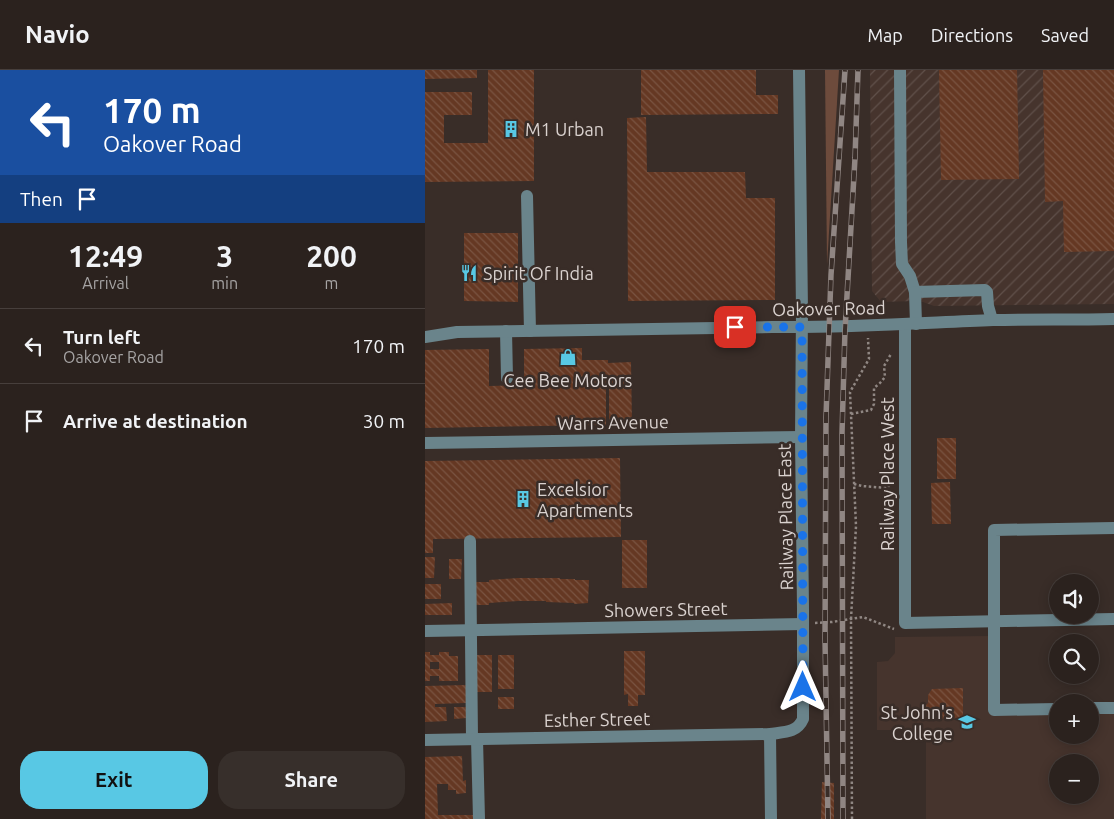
<!DOCTYPE html>
<meta charset="utf-8">
<style>
:root{--surface:#2b221e;--page:#372f2b;--text:#f1f3f6;--muted:#a6a4a4;--line:#473f3c;--accent:#58c8e4}
body{margin:0;font-family:Ubuntu,sans-serif;background:var(--page);color:var(--text);height:100vh;display:flex;flex-direction:column;font-size:19px;white-space:nowrap}
*{box-sizing:border-box;margin:0}
p{font-size:16px;color:var(--muted)}
.icon{flex:none;width:28px;height:28px;fill:none;stroke:currentColor;stroke-width:2;stroke-linecap:round;stroke-linejoin:round}
.map{position:relative;flex:1;overflow:hidden}
.side{display:flex;flex-direction:column;background:var(--surface);width:425px}
.side>*{flex:none}
.guide{background:#1a4fa0;color:#fff;overflow:hidden}
.buttons{position:absolute;left:624px;top:504px;display:grid;gap:10px}
.buttons a{display:grid;place-items:center;width:50px;height:50px;border-radius:50%;background:var(--surface);box-shadow:0 2px 12px #0003,0 0 0 1px var(--line);font-size:25px}
.pin{position:absolute;display:grid;place-items:center;width:42px;height:42px;color:#fff;margin:-21px;border-radius:10px;box-shadow:0 2px 8px #0006}
.me{position:absolute;width:55px;margin:-28px;rotate:0deg;stroke-linejoin:round;filter:drop-shadow(0 0 4px #0008)}
.turn{display:flex;align-items:center;gap:18px;height:105px;padding:0 20px;font-size:22px}
.turn .icon{width:65px;height:65px;stroke-width:2.5}
.turn b{display:block;font-size:35px;line-height:42px}
.then{display:flex;align-items:center;height:48px;padding:0 20px;background:#0003;gap:10px;font-size:19px}
.eta{display:flex;justify-content:space-evenly;align-items:center;height:85px;text-align:center}
.eta b{font-size:30px;font-weight:700;line-height:35px}
.button{display:flex;gap:10px;margin-top:auto;padding:10px 20px}
.button a{flex:1;height:58px;border-radius:20px;background:var(--accent);color:#111;font-size:20px;font-weight:700;line-height:58px;text-align:center}
.button a+a{background:var(--page);color:var(--text)}
ul{padding:0;list-style:none}
li{display:flex;align-items:center;gap:15px;height:75px;padding:0 20px;border-top:1px solid var(--line)}
li div{flex:1}
li b{display:block;font-size:19px}
li em{font-style:normal}
header{display:flex;align-items:center;gap:30px;box-sizing:border-box;height:70px;padding:0 25px;background:var(--surface);border-bottom:1px solid var(--line)}
header strong{font-size:24px}
nav{display:flex;gap:28px;margin-inline-start:auto;font-size:18px}
main{display:flex;flex:1;min-height:0}
.map>svg:first-child{display:block}
</style>
<header>
<strong>Navio</strong>
<nav><a>Map</a><a>Directions</a><a>Saved</a></nav>
</header>
<main>
<section class="side">
<div class="guide">
<div class="turn"><svg class="icon" aria-label="left" viewBox="0 0 24 24"><path d="M17 20v-9H6M10 6l-5 5 5 5"/></svg><div><b>170 m</b>Oakover Road</div></div>
<div class="then">Then<svg class="icon" aria-label="arrive" viewBox="0 0 24 24"><path d="M6 21V4h12l-3 4 3 4H6"/></svg></div>
</div>
<div class="eta">
<div><b>12:49</b><p>Arrival</p></div>
<div><b>3</b><p>min</p></div>
<div><b>200</b><p>m</p></div>
</div>
<ul>
<li><svg class="icon" aria-label="left" viewBox="0 0 24 24"><path d="M17 20v-9H6M10 6l-5 5 5 5"/></svg><div><b>Turn left</b><p>Oakover Road</p></div><em>170 m</em></li>
<li><svg class="icon" aria-label="arrive" viewBox="0 0 24 24"><path d="M6 21V4h12l-3 4 3 4H6"/></svg><div><b>Arrive at destination</b></div><em>30 m</em></li>
</ul>
<div class="button"><a>Exit</a><a>Share</a></div>
</section>
<div class="map">
<svg width="689" height="749" viewBox="0 0 689 749">
<defs>
<pattern id="industrial-furrows" width="10" height="10" patternUnits="userSpaceOnUse" patternTransform="scale(1.25)"><rect width="10" height="10" fill="#46342d"/><path d="M-1 1l2-2M0 10L10 0M9 11l2-2" fill="none" stroke="#60504a"/></pattern>
<pattern id="building-back-hatch" width="6" height="6" patternUnits="userSpaceOnUse" patternTransform="scale(1.25)"><rect width="6" height="6" fill="#653823"/><path d="M-1 5l2 2M0 0l6 6M5-1l2 2" fill="none" stroke="#7a5442"/></pattern>
</defs>
<rect width="100%" height="100%" fill="#392d28"/>
<path fill="#46342d" fill-rule="evenodd" d="M563,566L565,645H632V665H665V644H689V749H501V660H452V592L463,591L470,583V567ZM632,692H665V725H632Z"/>
<path fill="url(#industrial-furrows)" d="M445,0H689V234L509,236L498,232L490,231L456,232L447,221Z"/>
<path fill="#6d4b3c" d="M400,0H414L402,195Z"/>
<g fill="url(#building-back-hatch)" fill-rule="evenodd">
<path d="M0,0H52V8L0,9Z"/>
<path d="M63,0H109V111L0,112V22H47V45H19V73H63Z"/>
<path d="M216,0H331V25H353V44L216,45Z"/>
<path d="M514,0H592L594,109L516,110Z"/>
<path d="M618,0H689V181L639,182L638,131L620,132Z"/>
<path d="M221,47L222,102H320L321,128H350V230L203,231L202,48Z"/>
<path d="M39,163H93V232L39,231Z"/>
<path d="M157,278V290H183V293L206,292L207,354L184,355V314H181V355L0,358V280L64,279V316L99,315V279Z"/>
<rect x="512" y="368" width="19" height="41"/>
<path d="M195,388L196,467L8,469V483H0V391Z"/>
<path d="M525,412L526,454H507L506,413Z"/>
<rect x="197" y="470" width="25" height="48"/>
<path d="M0,487H10L9,508H0Z"/>
<path d="M24,489H37L36,509H24Z"/>
<path d="M93,508H135V509H150V510H164L163,533L149,534V533L121,532V531H93L64,533V535H50V512H64V510Z"/>
<rect x="0" y="514" width="16" height="15"/>
<path d="M27,533V545H0V534Z"/>
<path d="M199,581H220V625H213V636H203V624L199,625Z"/>
<path d="M0,582H5V585H14V582H24V586H33V611H14V606H5V611H0ZM5,592H14V599H5Z"/>
<rect x="51" y="585" width="16" height="37"/>
<rect x="73" y="585" width="16" height="34"/>
<path d="M41,615V633L10,634V637H21L22,651L0,652V616Z"/>
<path d="M538,618V648L504,649L503,646L500,643V636L503,633V625L507,619Z"/>
<rect x="73" y="627" width="16" height="12"/>
<path d="M29,637H42V648L29,649Z"/>
<path d="M37,686L38,711L41,710V723L31,724V720H23V714H12L13,745H48V749H0V687Z"/>
<path d="M397,712L409,713V749H396Z"/>
</g>
<g fill="none" stroke-linecap="round" stroke-linejoin="round">
<g stroke="#908783" stroke-width="2.5" stroke-dasharray="2.5 2.5" stroke-linecap="butt">
<path d="M426,344L446,340L449,334V318L455,313L460,307L459,296L466,284"/>
<path d="M429,414L437,416L462,418L467,412"/>
<path d="M390,553L407,552L438,547L469,559"/>
<path d="M427,749L426,549L431,456L425,322L444,289L443,268"/>
</g>
<g stroke="#6a848b" stroke-width="12">
<path d="M475,0L476,172L477,194L485,206L490,222L560,220L562,222L563,236L567,250"/>
<path d="M102,126L105,261"/>
<path d="M490,222L491,254"/>
<path d="M480,255V553L689,549"/>
<path d="M81,261L82,308"/>
<path d="M0,267L32,262L347,257C421,258 494,253 568,250C608,249 649,250 689,249"/>
<path d="M0,373L376,367"/>
<path d="M45,471L47,669"/>
<path d="M0,561L378,554"/>
<path d="M665,638H689"/>
<path d="M632,639L569,640V460L689,458"/>
<path d="M345,664L346,749"/>
<path d="M52,669L54,749"/>
<path d="M0,670L345,664C359,662 372,663 378,649V539L376,367L377,241L374,0"/>
</g>
<g stroke="#908683" stroke-width="5.5">
<g id="rail">
<path d="M403,749L400,569L401,347L406,205L420,0"/>
<path d="M418,749L417,363L420,260L430,88L433,0"/>
</g>
</g>
<use href="#rail" stroke="#392d28" stroke-width="4" stroke-dasharray="11" stroke-linecap="butt"/>
</g>
<g fill="none" stroke-linecap="round" stroke-linejoin="round">
<path stroke="#1a73e8" stroke-width="9" stroke-dasharray="0 16.2" d="M310,257H377L378,617"/>
</g>
<defs>
<g id="building-bare" transform="scale(1.35)"><path d="M-4-6H4V6H1V3H-1V6H-4ZM-2.5-4.3h1.7v1.8h-1.7ZM.8-4.3h1.7v1.8H.8ZM-2.5-1h1.7V.8h-1.7ZM.8-1h1.7V.8H.8Z" fill="#58c8e4" stroke="#392d28" stroke-width="2.5" paint-order="stroke"/></g>
<g id="restaurant-bare" transform="scale(1.35)"><path d="M-5-6h1v4h1v-4h1v4h1v-4h1v5L-1.5 .5V6h-2V.5L-5-1ZM5-6V6H3V1.5H1.5Q1.5-4 5-6Z" fill="#58c8e4" stroke="#392d28" stroke-width="2.5" paint-order="stroke"/></g>
<g id="shop-bare" transform="scale(1.35)"><path d="M-5-2.5h2.3a2.7 3.5 0 0 1 5.4 0H5L5.5 6h-11ZM-1.5-2.5h3a1.5 2.3 0 0 0-3 0Z" fill="#58c8e4" stroke="#392d28" stroke-width="2.5" paint-order="stroke"/></g>
<g id="school-bare" transform="scale(1.35)"><path d="M0-5L7-2L0 1L-7-2ZM-4 1L0 2.5L4 1V4Q0 6-4 4Z" fill="#58c8e4" stroke="#392d28" stroke-width="2.5" paint-order="stroke"/></g>
</defs>
<g fill-rule="evenodd">
<use href="#building-bare" x="86" y="59"/>
<use href="#restaurant-bare" x="44" y="203"/>
<use href="#shop-bare" x="143" y="287"/>
<use href="#building-bare" x="98" y="429"/>
<use href="#school-bare" x="542" y="652"/>
</g>
<g text-anchor="middle" dominant-baseline="central" stroke-width="5" stroke-linejoin="round" paint-order="stroke">
<g font-size="18" fill="#dad2cf" stroke="#392d28" text-anchor="start">
<text x="100" y="59">M1 Urban</text>
<text x="58" y="203">Spirit Of India</text>
<text x="143" y="310" text-anchor="middle">Cee Bee Motors</text>
<text x="112" y="419">Excelsior<tspan x="112" dy="21">Apartments</tspan></text>
<text x="528" y="642" text-anchor="end">St John's<tspan x="528" dy="21">College</tspan></text>
</g>
<g font-size="18" fill="#dad2cf" stroke="#392d28">
<text transform="translate(404 238) rotate(-1)">Oakover Road</text>
<text transform="translate(188 352) rotate(-1)">Warrs Avenue</text>
<text transform="translate(462 404) rotate(-90)">Railway Place West</text>
<text transform="translate(360 447) rotate(-91)">Railway Place East</text>
<text transform="translate(241 539) rotate(-1)">Showers Street</text>
<text transform="translate(172 649) rotate(-1)">Esther Street</text>
</g>
</g>
</svg>
<div class="buttons">
<a><svg class="icon" aria-label="sound" viewBox="0 0 24 24"><path d="M4 9h4l5-4v14l-5-4H4zM17 9q2 3 0 6"/></svg></a>
<a><svg class="icon" aria-label="search" viewBox="0 0 24 24"><circle cx="10" cy="10" r="6"/><path d="M15 15l6 6"/></svg></a>
<a>+</a>
<a>−</a>
</div>
<div class="pin" style="left:310px;top:257px;background:#d93025"><svg class="icon" aria-label="arrive" viewBox="0 0 24 24"><path d="M6 21V4h12l-3 4 3 4H6"/></svg></div>
<svg class="me" style="left:378px;top:617px" viewBox="-20 -20 40 40"><path d="M0-17L14 15 0 8-14 15z" fill="#1a73e8" stroke="#fff" stroke-width="4"/></svg>
</div>
</main>
